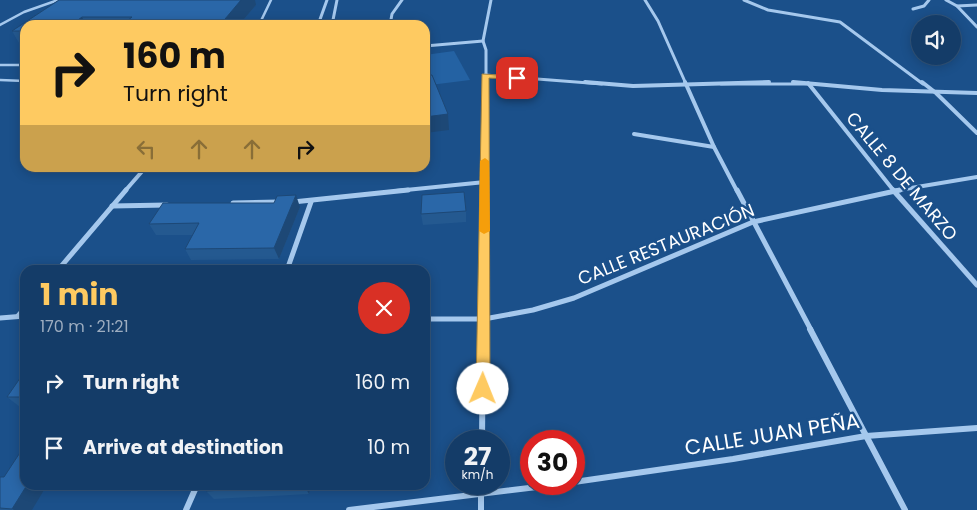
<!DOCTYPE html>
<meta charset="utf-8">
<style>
:root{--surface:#143c68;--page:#1d436e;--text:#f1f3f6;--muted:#9dadc0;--line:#33567c;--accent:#feca61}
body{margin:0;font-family:Poppins,sans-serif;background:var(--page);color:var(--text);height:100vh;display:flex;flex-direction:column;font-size:19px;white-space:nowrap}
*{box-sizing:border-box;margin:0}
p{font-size:16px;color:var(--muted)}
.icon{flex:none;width:28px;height:28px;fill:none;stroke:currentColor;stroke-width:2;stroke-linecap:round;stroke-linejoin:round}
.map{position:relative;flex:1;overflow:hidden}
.panel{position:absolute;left:20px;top:265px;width:410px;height:225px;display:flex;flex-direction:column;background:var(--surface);border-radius:15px;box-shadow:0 2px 12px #0003,0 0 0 1px var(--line)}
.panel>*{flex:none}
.top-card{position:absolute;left:20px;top:20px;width:410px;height:152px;border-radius:15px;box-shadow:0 2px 12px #0003,0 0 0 1px var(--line);background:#feca61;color:#111;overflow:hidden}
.tools{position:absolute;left:911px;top:15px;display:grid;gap:10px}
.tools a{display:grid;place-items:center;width:50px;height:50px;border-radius:50%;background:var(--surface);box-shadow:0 2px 12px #0003,0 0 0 1px var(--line);font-size:25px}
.speed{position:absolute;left:445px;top:430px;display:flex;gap:10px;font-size:25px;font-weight:700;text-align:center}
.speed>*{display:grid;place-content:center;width:65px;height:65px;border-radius:50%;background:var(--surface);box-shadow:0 2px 12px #0003,0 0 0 1px var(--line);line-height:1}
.speed small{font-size:12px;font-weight:400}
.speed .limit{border:8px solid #d22;background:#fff;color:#111}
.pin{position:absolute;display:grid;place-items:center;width:42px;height:42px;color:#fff;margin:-21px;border-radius:10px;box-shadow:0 2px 8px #0006}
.me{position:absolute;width:55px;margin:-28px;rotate:1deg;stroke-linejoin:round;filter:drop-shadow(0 0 4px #0008)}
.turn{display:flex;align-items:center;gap:18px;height:105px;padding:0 20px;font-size:22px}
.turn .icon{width:65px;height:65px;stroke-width:2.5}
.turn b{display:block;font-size:35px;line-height:42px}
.lanes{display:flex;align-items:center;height:48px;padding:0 20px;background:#0003;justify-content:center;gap:25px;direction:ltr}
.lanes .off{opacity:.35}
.round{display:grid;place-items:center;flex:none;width:52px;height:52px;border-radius:26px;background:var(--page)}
.summary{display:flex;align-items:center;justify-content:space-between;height:85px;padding:0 20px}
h1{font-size:30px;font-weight:700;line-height:38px;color:var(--accent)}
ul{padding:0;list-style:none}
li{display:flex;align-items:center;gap:15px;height:65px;padding:0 20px}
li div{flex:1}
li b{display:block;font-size:19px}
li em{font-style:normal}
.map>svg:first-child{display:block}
</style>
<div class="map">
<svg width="977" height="510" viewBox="0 0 977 510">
<rect width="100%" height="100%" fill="#1b508a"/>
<path fill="#2462a3" d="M454,51L470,80L430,85L425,73V55Z"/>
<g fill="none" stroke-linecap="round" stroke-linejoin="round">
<g stroke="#a5c8ed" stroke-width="2.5">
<path d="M0,25L24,12L58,0"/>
<path d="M259,25L271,0"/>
<path d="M317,25L333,20"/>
<path d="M0,65H25"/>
<path d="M0,80L25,81"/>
</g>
<g stroke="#a5c8ed" stroke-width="3">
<path d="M645,0L658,21L686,84"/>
<path d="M744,0L768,10L840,22L923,84"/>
<path d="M946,0L957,6L977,27"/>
<path d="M957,6L977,5"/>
<path d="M913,9L924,6L929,0"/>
<path d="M318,25L327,0"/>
<path d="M332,25L337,0"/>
<path d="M390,25L392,14L402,0"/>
<path d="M425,46L483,41"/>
<path d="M485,75L602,84"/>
<path d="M486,84V50L483,41L491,0"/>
<path d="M721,84H813"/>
</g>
<g stroke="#a5c8ed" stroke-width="4">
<path d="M585,82L633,86L769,82"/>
<path d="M685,82L714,147L737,191"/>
<path d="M793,82L882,90L977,93"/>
<path d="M922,82L936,93L977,133"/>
<path d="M808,83L894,191"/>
<path d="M634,134L714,147"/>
<path d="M125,191L145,168"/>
<path d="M396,191L485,182"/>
<path d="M485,191L486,82"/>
<path d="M893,191L977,177"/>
</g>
<g stroke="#a5c8ed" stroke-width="5">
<path d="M737,190L811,330"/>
<path d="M893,190L977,285"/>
<path d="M293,202L408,190"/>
<path d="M233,203L279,202"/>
<path d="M112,206L167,205"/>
<path d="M58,270L126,190"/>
<path d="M287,270L311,202"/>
<path d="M18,316L25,308"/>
<path d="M0,318L25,316"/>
<path d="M425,319H484L533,310L574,298L753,222L900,190"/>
<path d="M483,330L485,190"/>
</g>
<g stroke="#a5c8ed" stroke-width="6">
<path d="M810,329L905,510"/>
<path d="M482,441L483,329"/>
<path d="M574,482L733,459L866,436L977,428"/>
<path d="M481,484V510"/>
<path d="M186,510L197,485"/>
<path d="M349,510L562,484"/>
</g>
</g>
<g fill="#245990">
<path d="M59,0L256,5L239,25H25V48H22L12,31Z"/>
<path d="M300,207L279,259L191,260L185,249L193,235H156L149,224Z"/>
<path d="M466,211V222L423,225L421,214Z"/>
<path d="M25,371V407H20L7,397Z"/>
<path d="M0,477H4L32,510H0Z"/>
<path d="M208,485H311L309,494L214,499L206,491Z"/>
</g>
<g fill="#1d4876">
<path d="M241,0H255L256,5L239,25H220Z"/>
<path d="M82,17L86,25H71Z"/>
<path d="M448,114L449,130L425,133V117Z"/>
<path d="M296,195L300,207L279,259L274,248Z"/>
<path d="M27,485H47L32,510H14L12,509Z"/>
<path d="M305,485H311L309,494L304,485Z"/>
</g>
<g fill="#2a67a8" stroke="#1d4876">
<path d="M59,0H241L220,25H122L132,17H82L71,25H25V31H12Z"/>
<path d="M425,75H432L448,114L425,117Z"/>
<path d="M464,192L466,211L421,214L422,195Z"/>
<path d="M296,195L274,248L185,249L199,223L149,224L163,203H274L277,196Z"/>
<path d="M25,371V397H7Z"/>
<path d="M25,445V485H27L12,509L0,508V477H4Z"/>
<path d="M208,485H305L206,491Z"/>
</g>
<path fill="#feca61" stroke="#a5833f" d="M482,74L517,76L521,78L517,80L489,78L490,389L488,393L483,395L478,393L476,389Z"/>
<path fill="#f59e0b" d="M485,158L489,161L490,231L484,234L479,231L480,161Z"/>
<g text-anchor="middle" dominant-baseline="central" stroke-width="5" stroke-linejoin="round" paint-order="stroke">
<g font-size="18" fill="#fff" stroke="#1b508a">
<text transform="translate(902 176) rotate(50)">CALLE 8 DE MARZO</text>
<text transform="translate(666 244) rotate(-22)">CALLE RESTAURACIÓN</text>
</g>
<g font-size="21" fill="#fff" stroke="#1b508a">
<text transform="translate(772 434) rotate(-9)">CALLE JUAN PEÑA</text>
</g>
</g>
</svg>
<div class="tools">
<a><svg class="icon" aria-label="sound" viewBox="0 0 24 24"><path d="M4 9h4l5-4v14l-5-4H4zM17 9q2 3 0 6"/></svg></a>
</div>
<div class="speed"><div>27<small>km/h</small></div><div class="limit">30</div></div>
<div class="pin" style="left:517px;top:78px;background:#d93025"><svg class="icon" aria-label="arrive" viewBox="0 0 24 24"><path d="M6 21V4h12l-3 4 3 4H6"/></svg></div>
<svg class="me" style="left:483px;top:389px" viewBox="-20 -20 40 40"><circle r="19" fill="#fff"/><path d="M0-13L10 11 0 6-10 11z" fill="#feca61"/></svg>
<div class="top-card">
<div class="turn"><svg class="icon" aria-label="right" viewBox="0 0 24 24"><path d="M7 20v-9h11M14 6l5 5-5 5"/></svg><div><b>160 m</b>Turn right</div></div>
<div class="lanes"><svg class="icon off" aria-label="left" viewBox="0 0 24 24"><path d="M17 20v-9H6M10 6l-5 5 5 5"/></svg><svg class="icon off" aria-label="ahead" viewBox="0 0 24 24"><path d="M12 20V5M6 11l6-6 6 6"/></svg><svg class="icon off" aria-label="ahead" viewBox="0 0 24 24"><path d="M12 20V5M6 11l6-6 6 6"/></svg><svg class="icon" aria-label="right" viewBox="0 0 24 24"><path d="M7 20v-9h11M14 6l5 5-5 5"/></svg></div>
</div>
<section class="panel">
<div class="summary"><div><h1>1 min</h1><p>170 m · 21:21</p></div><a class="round" style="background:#d93025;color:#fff"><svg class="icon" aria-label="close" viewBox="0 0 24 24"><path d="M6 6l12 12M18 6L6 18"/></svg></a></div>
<ul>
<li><svg class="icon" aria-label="right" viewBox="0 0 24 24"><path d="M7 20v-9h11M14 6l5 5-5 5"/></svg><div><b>Turn right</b></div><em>160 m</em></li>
<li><svg class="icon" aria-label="arrive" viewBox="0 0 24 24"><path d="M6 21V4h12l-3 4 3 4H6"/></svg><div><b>Arrive at destination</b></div><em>10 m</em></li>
</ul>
</section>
</div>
